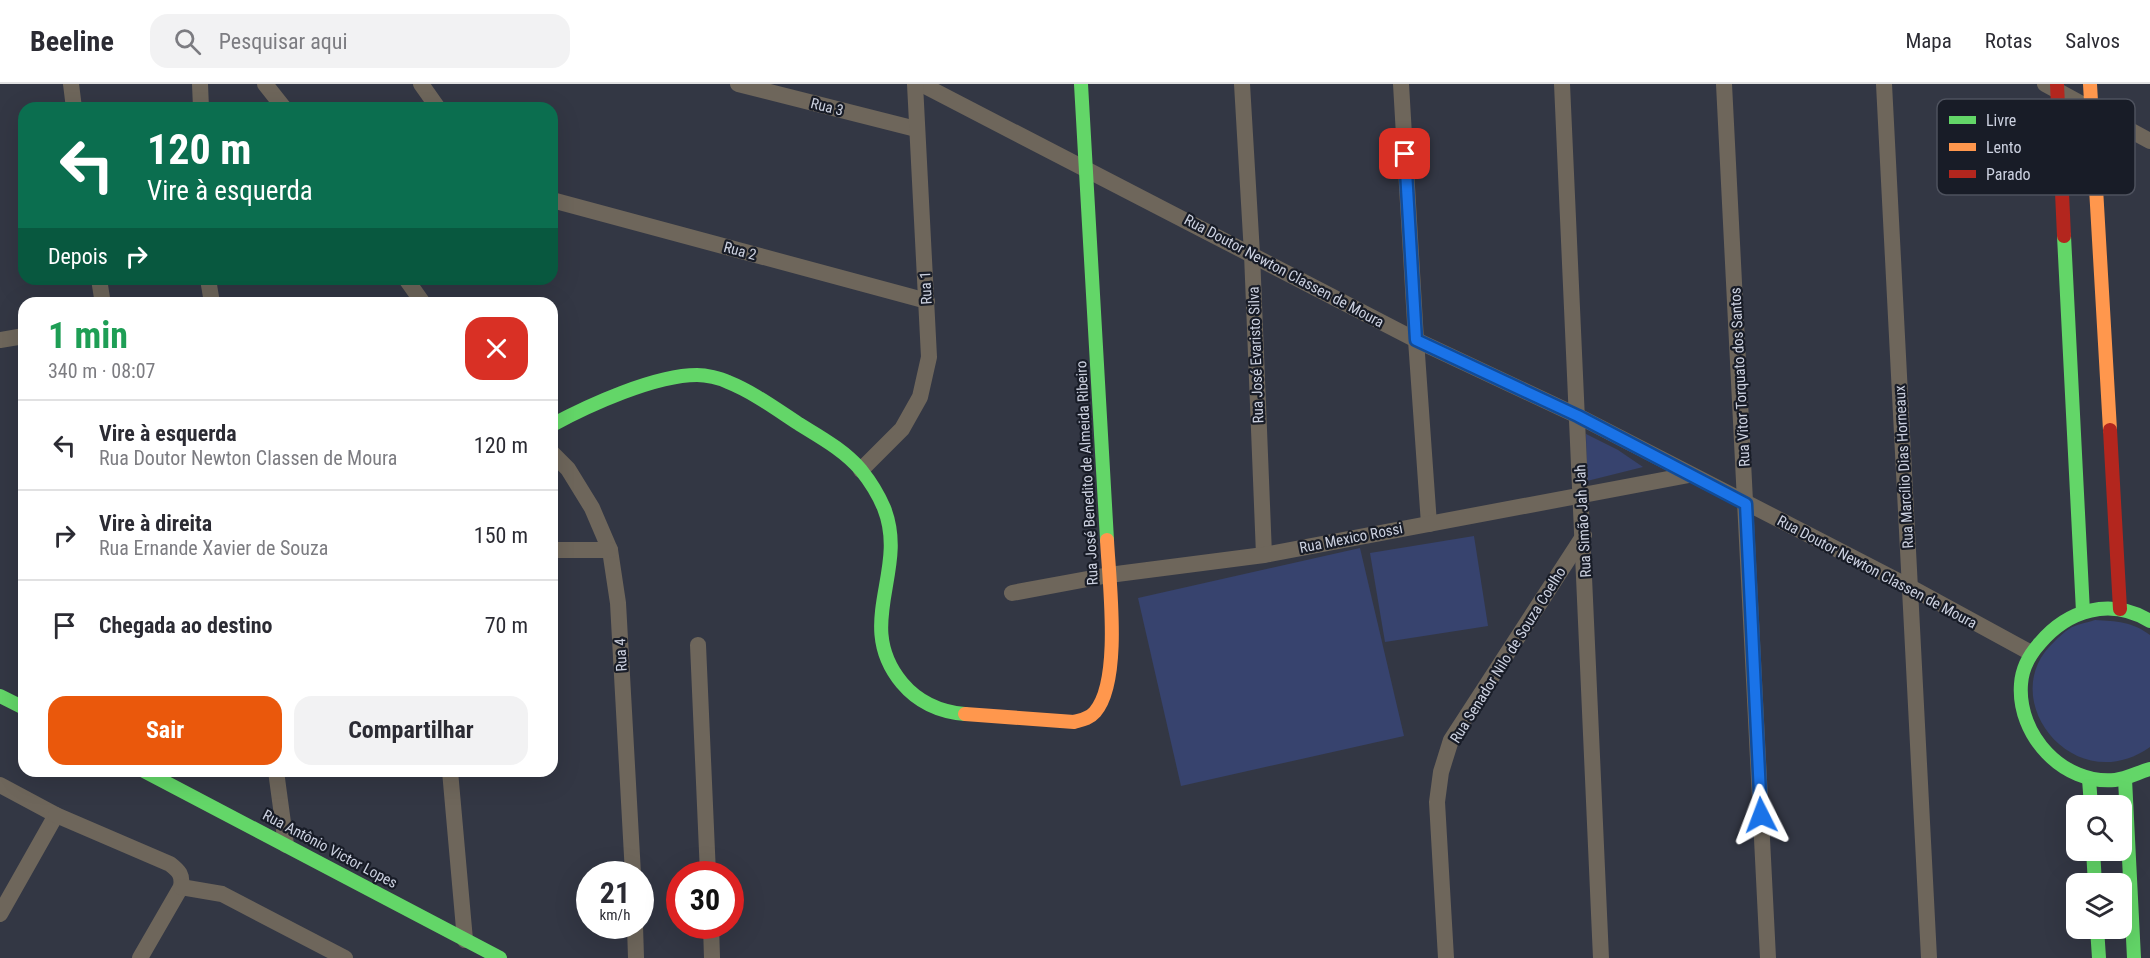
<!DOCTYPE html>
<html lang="pt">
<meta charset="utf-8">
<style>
:root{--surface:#fff;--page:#f2f2f3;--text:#2b2b33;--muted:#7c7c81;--line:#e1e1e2;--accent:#ea580c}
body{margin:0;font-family:"Roboto Condensed",sans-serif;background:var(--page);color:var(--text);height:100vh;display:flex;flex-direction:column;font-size:22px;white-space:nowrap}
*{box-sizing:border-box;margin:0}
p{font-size:20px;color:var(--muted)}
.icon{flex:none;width:33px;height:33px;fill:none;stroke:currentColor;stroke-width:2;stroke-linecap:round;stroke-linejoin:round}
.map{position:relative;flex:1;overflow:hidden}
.drawer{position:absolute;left:18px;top:213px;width:540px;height:480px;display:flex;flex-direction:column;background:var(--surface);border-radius:18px;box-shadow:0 6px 24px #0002}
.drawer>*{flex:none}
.hud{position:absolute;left:18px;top:18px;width:540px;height:183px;border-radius:18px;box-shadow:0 6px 24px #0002;background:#0b6e4f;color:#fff;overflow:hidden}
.buttons{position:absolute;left:2066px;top:711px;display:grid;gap:12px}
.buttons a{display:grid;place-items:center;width:66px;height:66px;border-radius:12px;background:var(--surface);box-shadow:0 6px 24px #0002;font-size:30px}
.speed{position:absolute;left:576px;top:777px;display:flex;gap:12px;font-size:30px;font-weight:700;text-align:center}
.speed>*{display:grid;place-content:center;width:78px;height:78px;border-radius:50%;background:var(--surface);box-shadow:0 6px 24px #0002;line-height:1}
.speed small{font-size:15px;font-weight:400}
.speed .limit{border:9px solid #d22;background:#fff;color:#111}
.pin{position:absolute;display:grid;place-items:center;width:51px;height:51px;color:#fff;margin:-26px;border-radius:12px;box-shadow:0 3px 9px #0006}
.me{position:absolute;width:66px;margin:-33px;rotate:357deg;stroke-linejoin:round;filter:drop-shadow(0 0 4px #0008)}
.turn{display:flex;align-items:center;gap:21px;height:126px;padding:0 30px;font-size:27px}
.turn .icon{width:78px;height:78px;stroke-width:2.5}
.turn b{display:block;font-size:42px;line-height:51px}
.then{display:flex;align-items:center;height:57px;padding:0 30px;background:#0003;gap:12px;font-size:22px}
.round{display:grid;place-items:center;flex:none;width:63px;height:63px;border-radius:18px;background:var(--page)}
.head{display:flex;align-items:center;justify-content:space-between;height:102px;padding:0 30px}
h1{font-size:36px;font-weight:700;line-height:45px;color:#1e9e55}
.cta{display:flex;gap:12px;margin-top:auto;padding:12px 30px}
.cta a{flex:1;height:69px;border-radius:18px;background:var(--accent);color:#fff;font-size:24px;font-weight:700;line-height:69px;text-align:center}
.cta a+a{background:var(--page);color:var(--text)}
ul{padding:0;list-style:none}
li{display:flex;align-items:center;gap:18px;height:90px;padding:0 30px;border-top:2px solid var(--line)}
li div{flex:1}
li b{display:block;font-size:22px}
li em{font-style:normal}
header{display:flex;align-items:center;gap:36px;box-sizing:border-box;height:84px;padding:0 30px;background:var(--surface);border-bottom:2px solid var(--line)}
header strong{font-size:28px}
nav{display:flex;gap:33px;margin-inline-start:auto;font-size:21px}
.search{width:420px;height:54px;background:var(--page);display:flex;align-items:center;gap:15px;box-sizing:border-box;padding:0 21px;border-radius:18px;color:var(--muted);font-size:22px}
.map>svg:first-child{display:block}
</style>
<header>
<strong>Beeline</strong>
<div class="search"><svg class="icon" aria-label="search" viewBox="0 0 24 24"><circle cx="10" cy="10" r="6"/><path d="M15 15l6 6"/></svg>Pesquisar aqui</div>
<nav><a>Mapa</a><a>Rotas</a><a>Salvos</a></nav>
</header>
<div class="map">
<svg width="2150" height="874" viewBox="0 0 2150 874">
<rect width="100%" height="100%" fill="#333744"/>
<g fill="#37436e">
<path d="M1586,350L1618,366L1643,383L1587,397Z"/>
<path d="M1474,452L1488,542L1385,558L1370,469Z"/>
<path d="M1360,464L1404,652L1181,702L1138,514Z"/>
<path d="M2095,536C2116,537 2133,538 2150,551V663C2074,717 1992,613 2055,557C2059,553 2064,548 2069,545C2076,540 2087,539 2095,536Z"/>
</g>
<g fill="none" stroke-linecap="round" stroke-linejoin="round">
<g stroke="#6e665b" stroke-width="16">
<path d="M71,0L74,24"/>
<path d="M200,0L201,24"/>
<path d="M265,0L284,24"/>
<path d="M421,0L438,24"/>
<path d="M738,0L916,45"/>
<path d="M921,0L1416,256L1578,332L1910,503L2031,569"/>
<path d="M1242,0L1252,170L1264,471"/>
<path d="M1401,0L1416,256L1429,440"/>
<path d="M1562,0L1601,874"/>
<path d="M1724,0L1768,874"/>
<path d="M1884,0L1929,874"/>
<path d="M2045,0L2150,57"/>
<path d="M552,116L927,217"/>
<path d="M99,195L102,214"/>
<path d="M208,195L212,219"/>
<path d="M406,195L423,219"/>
<path d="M0,256L24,252"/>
<path d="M552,369L568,385L592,424L610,466L618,519L633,790"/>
<path d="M861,386L902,345L920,313L929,273L915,0"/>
<path d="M552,466H610"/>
<path d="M1012,509L1109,491L1264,471L1689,391"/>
<path d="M698,561L708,790"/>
<path d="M276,687L286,761"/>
<path d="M450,687L465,856"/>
<path d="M0,701L56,731L0,830"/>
<path d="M56,731L170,780C179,787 183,791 181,803L140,874"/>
<path d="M181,803L222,810L345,874"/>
<path d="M635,842L636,874"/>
<path d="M711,842L712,874"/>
<path d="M1446,874L1437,718L1441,688L1451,656L1584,451"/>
</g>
<g stroke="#63d668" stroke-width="14">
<path d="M1081,0L1107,456"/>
<path d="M2064,152L2083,528"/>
<path d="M552,341C589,321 655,291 697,291C706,291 720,294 728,298C753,308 776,325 799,340C820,353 844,366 861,386C869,396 879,412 884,424C909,487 853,540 902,599C918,618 940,628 965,630"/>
<path d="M2150,537C2110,513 2068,526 2040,559C2030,570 2022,585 2021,600C2017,651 2063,701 2115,696C2126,695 2139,688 2150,685"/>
<path d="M0,612L24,624"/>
<path d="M144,687L500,874"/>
<path d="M2089,695L2091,722"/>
<path d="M2125,695L2134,874"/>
<path d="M2093,766L2095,800"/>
<path d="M2097,844L2099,874"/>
</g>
<g stroke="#ff974d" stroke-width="14">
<path d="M2090,0L2110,346"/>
<path d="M965,630L1074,638C1081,636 1089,635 1095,628C1122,597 1109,497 1107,456"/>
</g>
<g stroke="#b3261e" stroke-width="14">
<path d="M2057,0L2064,152"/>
<path d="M2110,346L2120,525"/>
</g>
</g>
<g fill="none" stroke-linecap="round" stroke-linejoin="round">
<g stroke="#114b97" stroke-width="15">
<path id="route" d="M1405,70L1416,256L1578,332L1746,420L1761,731"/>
</g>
<use href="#route" stroke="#1a73e8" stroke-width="10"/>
</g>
<g text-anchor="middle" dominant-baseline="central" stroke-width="4.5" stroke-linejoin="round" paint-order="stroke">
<g font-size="15" fill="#ccd1e0" stroke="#181c27">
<text transform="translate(827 23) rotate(14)">Rua 3</text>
<text transform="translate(740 167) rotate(15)">Rua 2</text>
<text transform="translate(1284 187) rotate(28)">Rua Doutor Newton Classen de Moura</text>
<text transform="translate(926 204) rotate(-93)">Rua 1</text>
<text transform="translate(1256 271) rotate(-92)">Rua José Evaristo Silva</text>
<text transform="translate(1740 293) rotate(-93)">Rua Vitor Torquato dos Santos</text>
<text transform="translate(1904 383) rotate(-93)">Rua Marcílio Dias Horneaux</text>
<text transform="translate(1087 389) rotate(-93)">Rua José Benedito de Almeida Ribeiro</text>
<text transform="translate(1583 437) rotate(-93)">Rua Simão Jah Jah</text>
<text transform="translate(1351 454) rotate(-11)">Rua Mexico Rossi</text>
<text transform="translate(1877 488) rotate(28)">Rua Doutor Newton Classen de Moura</text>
<text transform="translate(621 571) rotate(-93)">Rua 4</text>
<text transform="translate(1508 571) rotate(-58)">Rua Senador Nilo de Souza Coelho</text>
<text transform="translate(330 765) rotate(28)">Rua Antônio Victor Lopes</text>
</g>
</g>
<rect x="1937" y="15" width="198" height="96" rx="9" fill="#181c27" stroke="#4e525e" stroke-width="1.5"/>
<rect x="1949" y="32" width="27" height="8" fill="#63d668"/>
<rect x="1949" y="59" width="27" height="8" fill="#ff974d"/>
<rect x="1949" y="86" width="27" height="8" fill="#b3261e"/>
<g font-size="16" fill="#ccd1e0">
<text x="1986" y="42">Livre</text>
<text x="1986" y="69">Lento</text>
<text x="1986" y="96">Parado</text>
</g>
</svg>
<div class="buttons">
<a><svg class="icon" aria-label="search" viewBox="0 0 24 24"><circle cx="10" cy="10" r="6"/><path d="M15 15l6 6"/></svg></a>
<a><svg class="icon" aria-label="layers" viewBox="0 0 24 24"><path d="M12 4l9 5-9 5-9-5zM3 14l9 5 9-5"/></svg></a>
</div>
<div class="speed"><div>21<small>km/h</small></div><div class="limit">30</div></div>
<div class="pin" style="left:1405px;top:70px;background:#d93025"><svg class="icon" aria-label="arrive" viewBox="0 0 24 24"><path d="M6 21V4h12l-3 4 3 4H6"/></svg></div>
<svg class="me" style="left:1761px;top:731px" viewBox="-20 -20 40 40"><path d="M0-17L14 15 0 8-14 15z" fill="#1a73e8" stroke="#fff" stroke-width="4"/></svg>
<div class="hud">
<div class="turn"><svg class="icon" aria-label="left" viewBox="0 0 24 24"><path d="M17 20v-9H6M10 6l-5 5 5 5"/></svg><div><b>120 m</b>Vire à esquerda</div></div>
<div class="then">Depois<svg class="icon" aria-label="right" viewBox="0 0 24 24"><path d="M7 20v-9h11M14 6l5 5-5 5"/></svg></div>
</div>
<section class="drawer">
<div class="head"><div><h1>1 min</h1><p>340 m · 08:07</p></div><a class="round" style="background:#d93025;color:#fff"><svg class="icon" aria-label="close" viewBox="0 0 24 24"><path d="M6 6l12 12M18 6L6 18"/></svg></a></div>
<ul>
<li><svg class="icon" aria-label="left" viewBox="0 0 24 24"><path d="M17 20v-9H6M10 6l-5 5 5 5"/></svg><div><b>Vire à esquerda</b><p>Rua Doutor Newton Classen de Moura</p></div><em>120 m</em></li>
<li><svg class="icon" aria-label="right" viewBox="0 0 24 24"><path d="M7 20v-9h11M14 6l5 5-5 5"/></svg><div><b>Vire à direita</b><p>Rua Ernande Xavier de Souza</p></div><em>150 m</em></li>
<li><svg class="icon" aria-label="arrive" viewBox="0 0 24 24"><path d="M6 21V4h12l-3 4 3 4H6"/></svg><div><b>Chegada ao destino</b></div><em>70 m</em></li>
</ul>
<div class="cta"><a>Sair</a><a>Compartilhar</a></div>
</section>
</div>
